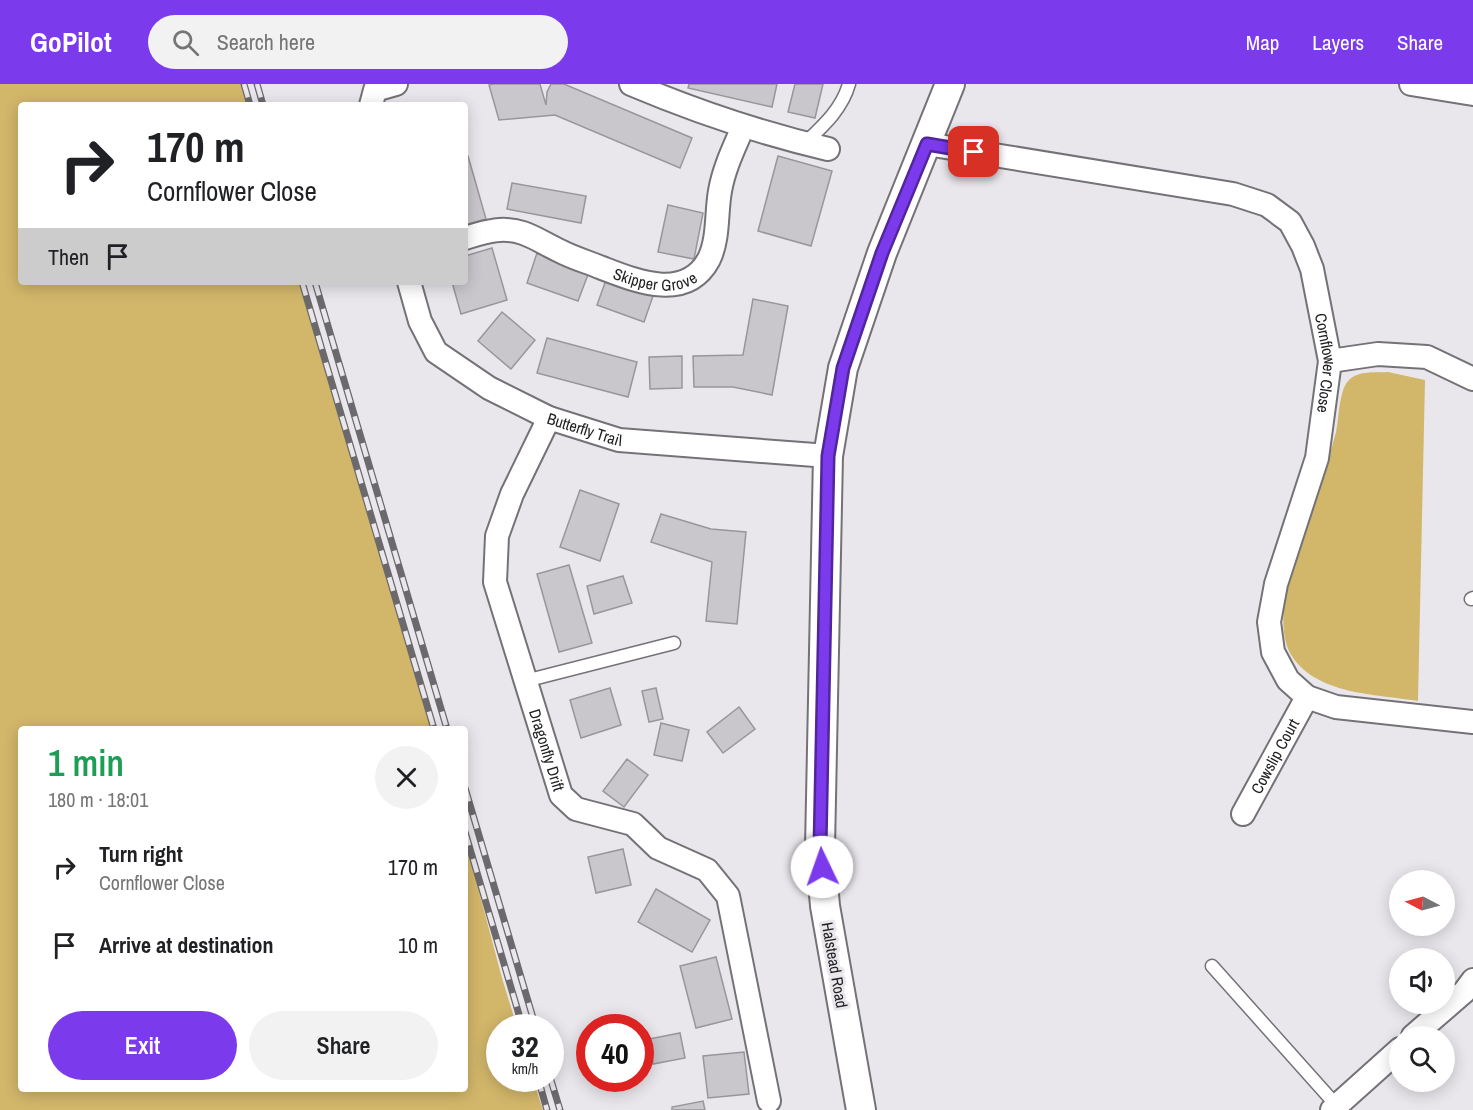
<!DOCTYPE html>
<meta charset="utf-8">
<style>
:root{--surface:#fff;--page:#f2f2f2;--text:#202124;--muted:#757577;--accent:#7c3aed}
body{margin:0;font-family:"Archivo Narrow",sans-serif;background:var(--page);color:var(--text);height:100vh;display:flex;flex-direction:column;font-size:22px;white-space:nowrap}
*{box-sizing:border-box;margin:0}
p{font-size:20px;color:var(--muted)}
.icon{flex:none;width:33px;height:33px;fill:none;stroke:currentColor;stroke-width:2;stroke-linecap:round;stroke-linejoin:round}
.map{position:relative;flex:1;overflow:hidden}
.panel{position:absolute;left:18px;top:642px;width:450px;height:366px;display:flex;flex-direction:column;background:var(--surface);border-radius:6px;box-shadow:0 3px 15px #0003}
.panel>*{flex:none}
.hud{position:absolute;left:18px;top:18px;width:450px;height:183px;border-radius:6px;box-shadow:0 3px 15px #0003;background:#fff;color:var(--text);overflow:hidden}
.needle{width:39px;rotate:276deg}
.controls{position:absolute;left:1389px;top:786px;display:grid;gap:12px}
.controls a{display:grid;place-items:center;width:66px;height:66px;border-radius:50%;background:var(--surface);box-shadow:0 3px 15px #0003;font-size:30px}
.speed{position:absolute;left:486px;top:930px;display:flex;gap:12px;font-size:30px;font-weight:700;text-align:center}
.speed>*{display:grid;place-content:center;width:78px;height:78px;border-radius:50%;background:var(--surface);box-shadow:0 3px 15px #0003;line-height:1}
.speed small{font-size:15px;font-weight:400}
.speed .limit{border:9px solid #d22;background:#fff;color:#111}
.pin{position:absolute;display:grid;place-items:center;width:51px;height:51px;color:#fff;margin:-26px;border-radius:12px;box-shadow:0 3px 9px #0006}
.me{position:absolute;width:66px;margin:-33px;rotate:357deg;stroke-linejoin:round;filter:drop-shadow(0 0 4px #0008)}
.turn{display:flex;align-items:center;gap:21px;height:126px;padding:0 30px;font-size:27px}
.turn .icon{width:78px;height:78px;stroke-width:2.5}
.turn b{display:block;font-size:42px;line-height:51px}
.then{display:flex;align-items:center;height:57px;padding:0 30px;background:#0003;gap:12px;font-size:22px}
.round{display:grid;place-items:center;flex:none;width:63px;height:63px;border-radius:32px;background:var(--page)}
.summary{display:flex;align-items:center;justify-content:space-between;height:102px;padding:0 30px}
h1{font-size:36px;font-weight:600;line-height:45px;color:#1e9e55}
.primary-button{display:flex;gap:12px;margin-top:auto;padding:12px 30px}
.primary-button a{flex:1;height:69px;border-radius:36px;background:var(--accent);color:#fff;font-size:24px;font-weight:600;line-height:69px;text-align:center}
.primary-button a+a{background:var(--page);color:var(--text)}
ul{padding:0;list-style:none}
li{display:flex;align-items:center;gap:18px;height:78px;padding:0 30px}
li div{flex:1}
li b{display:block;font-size:22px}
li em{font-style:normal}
header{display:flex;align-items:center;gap:36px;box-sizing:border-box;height:84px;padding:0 30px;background:var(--accent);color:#fff}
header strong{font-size:28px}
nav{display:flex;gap:33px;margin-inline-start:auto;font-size:21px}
.search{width:420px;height:54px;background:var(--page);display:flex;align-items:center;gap:15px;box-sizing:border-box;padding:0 21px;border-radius:33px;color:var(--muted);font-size:22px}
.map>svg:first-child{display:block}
</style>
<header>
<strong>GoPilot</strong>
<div class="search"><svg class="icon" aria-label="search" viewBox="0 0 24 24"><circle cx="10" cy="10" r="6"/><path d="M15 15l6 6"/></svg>Search here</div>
<nav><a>Map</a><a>Layers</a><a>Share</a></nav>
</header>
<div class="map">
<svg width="1473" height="1026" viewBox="0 0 1473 1026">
<rect width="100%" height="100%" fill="#eae7ec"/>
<g fill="#d2b66a">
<path d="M0,0H246L252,21H21V198H302L433,645H21V1005H465V755L502,894L517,943L500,944V994L533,995L543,1026H0Z"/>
<path d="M1388,288L1425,296L1418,617C1376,610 1314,611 1290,569C1281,551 1283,529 1285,510C1288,494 1295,478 1300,462C1312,424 1326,387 1336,348C1339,335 1339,305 1349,296C1359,286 1375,289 1388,288Z"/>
</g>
<g fill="#cac7cc" stroke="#99969b" stroke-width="1.5">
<path d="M493,0H540L546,21L547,8L551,0H564L692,54L680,84L555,31L499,36L489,1Z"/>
<path d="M689,0H777L772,23L688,4Z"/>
<path d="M795,0H823L815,34L788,28Z"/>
<path d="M468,72L486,135L465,141V73Z"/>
<path d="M778,72L832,87L811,162L758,147Z"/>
<path d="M512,99L586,112L581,139L507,125Z"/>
<path d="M668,121L703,129L694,175L658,168Z"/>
<path d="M492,164L507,216L461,230L452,198H465V172Z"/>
<path d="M537,169L589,188L578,217L527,199Z"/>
<path d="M606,196L653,212L644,238L597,221Z"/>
<path d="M753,215L788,222L772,311L733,303H694L693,272L743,271Z"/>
<path d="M502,228L535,256L511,285L478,257Z"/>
<path d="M547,254L637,278L628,313L537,289Z"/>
<path d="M682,272V304L650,305L649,273Z"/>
<path d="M580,406L619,420L600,477L560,463Z"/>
<path d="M661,430L711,445L746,448L737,540L706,537L712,478L651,458Z"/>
<path d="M569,481L592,559L559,568L537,490Z"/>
<path d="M623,492L632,519L594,530L587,502Z"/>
<path d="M610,604L621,641L581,654L570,616Z"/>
<path d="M656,604L663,635L649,638L642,607Z"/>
<path d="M739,623L755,645L723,669L707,648Z"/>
<path d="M661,639L689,646L682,677L654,671Z"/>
<path d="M627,675L648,691L624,723L603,707Z"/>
<path d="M623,765L631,801L596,809L588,773Z"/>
<path d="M656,805L710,836L692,868L638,838Z"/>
<path d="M716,873L732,935L696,944L680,882Z"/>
<path d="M680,949L685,974L653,980L649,955Z"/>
<path d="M744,968L749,1010L708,1014L703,972Z"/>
<path d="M703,1017L705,1026H672V1023Z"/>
</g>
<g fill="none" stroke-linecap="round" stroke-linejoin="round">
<g stroke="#757277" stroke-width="15">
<g id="service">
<path d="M805,59C823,42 842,25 849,0"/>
<path d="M1471,515L1473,514"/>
<path d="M525,597L674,559"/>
<path d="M1212,882L1337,1022"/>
</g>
</g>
<g stroke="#757277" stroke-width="26">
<g id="minor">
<path d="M631,0C695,27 760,49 828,65"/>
<path d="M1411,0L1473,10"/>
<path d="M371,21L375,6L396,0"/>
<path id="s1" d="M927,60L1233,110L1267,121L1290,138L1303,162L1312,185L1330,277L1317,374L1276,500L1269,538L1273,568L1288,596L1307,613L1336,623L1473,638"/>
<path id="s2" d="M465,154C485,148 502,142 523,149C535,153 547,161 560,167C573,174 588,178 602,184C636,197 686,218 709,175C719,154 716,129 720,107C724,84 734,64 743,43"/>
<path id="s3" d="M409,198L420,237L436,268L489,304L549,334L619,356L828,372"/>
<path d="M1330,277L1378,270L1427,273L1473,295"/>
<path id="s4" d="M549,334L512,410L497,452L495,498L561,711L576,725L633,740L658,764L707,786L728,812L769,1017"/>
<path id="s5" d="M1243,730L1307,613"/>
<path d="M1413,952L1464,908L1473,896"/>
<path d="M1332,1026L1400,965"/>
</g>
</g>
<g stroke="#757277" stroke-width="32">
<path id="tertiary" d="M861,1026L825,822L820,763L828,372L843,284L882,169L950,0"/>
</g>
<use href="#service" stroke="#fff" stroke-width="12"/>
<use href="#minor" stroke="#fff" stroke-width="22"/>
<use href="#tertiary" stroke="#fff" stroke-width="28"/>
<g stroke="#6b696c" stroke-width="7">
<g id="rail">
<path d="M244,0L250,21"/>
<path d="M257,0L263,21"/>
<path d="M302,198L434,645"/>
<path d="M315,198L447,645"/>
<path d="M465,704L536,944"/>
<path d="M465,748L523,944"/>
<path d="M550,993L560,1026"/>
<path d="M538,994L547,1026"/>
</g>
</g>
<use href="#rail" stroke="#eae7ec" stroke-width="4.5" stroke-dasharray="14" stroke-linecap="butt"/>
</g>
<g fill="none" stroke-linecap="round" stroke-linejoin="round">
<g stroke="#51269a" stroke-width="15">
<path id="route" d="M822,783L820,763L828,372L843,284L882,169L927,60L974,68"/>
</g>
<use href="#route" stroke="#7c3aed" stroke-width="10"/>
</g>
<g text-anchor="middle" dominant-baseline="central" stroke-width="6" stroke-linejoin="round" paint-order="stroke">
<g font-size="16" fill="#222123" stroke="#eae7ec">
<text stroke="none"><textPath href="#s2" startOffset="201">Skipper Grove</textPath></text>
<text stroke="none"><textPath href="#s1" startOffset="522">Cornflower Close</textPath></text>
<text stroke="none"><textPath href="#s3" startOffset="244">Butterfly Trail</textPath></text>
<text stroke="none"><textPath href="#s4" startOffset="351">Dragonfly Drift</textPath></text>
<text stroke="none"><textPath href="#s5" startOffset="66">Cowslip Court</textPath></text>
<text transform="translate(835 881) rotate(80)">Halstead Road</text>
</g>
</g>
</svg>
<div class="controls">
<a><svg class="needle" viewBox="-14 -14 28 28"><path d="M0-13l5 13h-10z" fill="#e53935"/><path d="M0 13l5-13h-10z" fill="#757577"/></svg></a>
<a><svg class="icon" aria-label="sound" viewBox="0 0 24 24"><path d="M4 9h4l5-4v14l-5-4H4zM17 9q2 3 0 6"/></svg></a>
<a><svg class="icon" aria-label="search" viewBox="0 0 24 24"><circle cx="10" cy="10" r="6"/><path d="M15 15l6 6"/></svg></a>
</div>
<div class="speed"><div>32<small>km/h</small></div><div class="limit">40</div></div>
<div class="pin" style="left:974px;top:68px;background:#d93025"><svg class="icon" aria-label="arrive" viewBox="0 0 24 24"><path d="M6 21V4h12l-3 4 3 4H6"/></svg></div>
<svg class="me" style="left:822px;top:783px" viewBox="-20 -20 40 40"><circle r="19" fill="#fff"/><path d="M0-13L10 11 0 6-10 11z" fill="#7c3aed"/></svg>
<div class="hud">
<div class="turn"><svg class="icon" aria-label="right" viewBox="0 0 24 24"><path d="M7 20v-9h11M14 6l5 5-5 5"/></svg><div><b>170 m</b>Cornflower Close</div></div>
<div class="then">Then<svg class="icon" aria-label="arrive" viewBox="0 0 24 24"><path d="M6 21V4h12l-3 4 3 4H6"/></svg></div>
</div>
<section class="panel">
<div class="summary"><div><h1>1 min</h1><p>180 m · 18:01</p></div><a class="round"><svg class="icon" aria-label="close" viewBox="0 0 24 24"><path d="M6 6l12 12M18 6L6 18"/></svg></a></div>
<ul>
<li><svg class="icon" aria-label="right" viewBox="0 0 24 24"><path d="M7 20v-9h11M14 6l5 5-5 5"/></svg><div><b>Turn right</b><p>Cornflower Close</p></div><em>170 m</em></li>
<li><svg class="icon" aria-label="arrive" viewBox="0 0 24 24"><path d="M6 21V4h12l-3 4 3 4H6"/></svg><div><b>Arrive at destination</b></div><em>10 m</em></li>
</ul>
<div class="primary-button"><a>Exit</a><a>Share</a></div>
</section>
</div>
